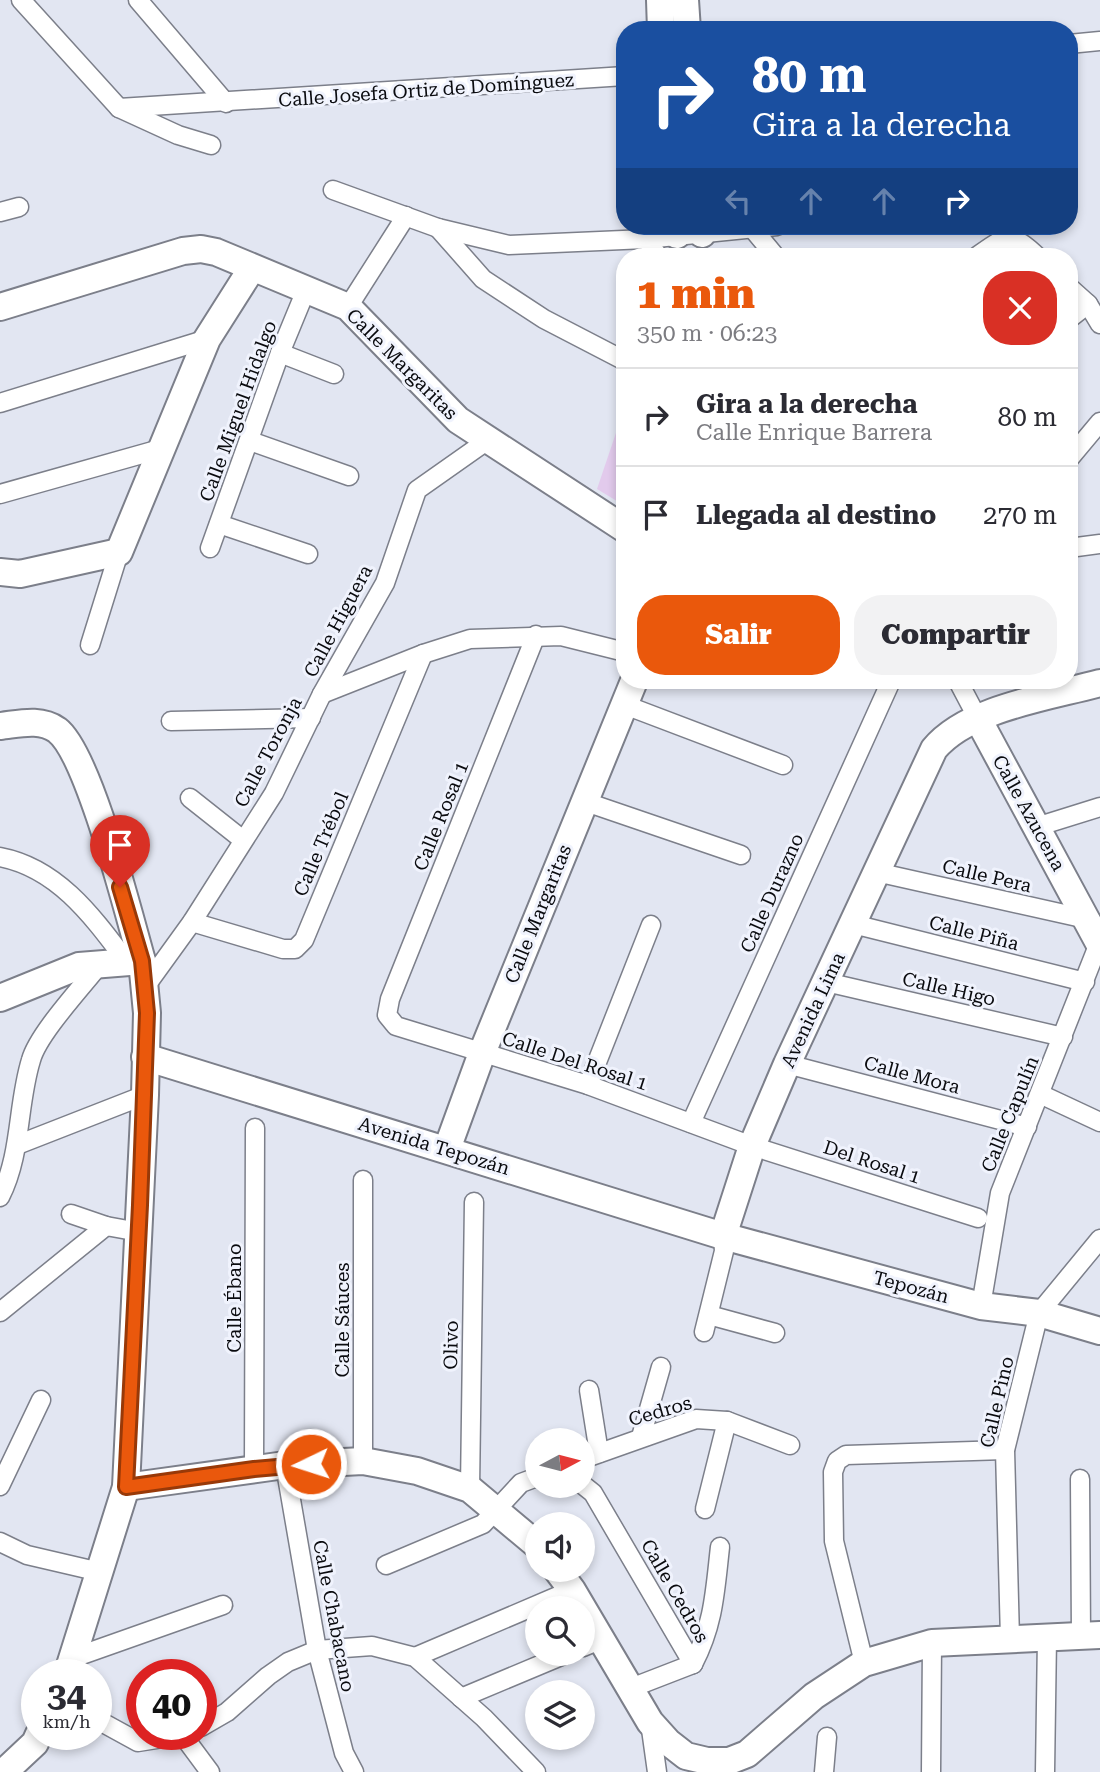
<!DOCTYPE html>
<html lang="es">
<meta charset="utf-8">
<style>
:root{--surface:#fff;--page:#f2f2f3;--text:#2b2b33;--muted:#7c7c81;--line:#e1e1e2;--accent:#ea580c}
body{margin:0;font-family:"Roboto Serif",serif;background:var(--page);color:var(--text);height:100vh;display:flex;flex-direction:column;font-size:26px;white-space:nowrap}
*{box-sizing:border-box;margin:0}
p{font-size:23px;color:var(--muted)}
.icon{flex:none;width:38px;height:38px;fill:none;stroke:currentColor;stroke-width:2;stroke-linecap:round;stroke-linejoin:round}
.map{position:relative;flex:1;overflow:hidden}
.side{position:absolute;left:616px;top:248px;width:462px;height:441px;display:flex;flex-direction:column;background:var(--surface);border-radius:28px;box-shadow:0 4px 10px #0003}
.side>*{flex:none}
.top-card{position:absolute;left:616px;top:21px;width:462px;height:214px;border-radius:28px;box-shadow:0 4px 10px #0003;background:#1a4fa0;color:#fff;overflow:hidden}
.needle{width:46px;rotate:83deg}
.tools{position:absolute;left:525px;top:1428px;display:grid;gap:14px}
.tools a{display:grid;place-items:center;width:70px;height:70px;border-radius:50%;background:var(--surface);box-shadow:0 4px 10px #0003;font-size:35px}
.speed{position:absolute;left:21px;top:1659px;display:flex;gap:14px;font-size:35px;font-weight:700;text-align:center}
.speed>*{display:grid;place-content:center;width:91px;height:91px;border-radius:50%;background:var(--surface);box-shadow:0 4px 10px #0003;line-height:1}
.speed small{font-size:18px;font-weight:400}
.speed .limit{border:10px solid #d22;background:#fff;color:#111}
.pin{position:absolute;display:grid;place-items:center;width:60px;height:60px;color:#fff;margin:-72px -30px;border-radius:50% 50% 50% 0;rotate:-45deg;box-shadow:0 0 7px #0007}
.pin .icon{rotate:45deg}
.me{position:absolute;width:77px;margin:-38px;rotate:266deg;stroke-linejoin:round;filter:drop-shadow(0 0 5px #0008)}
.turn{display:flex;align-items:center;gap:24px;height:147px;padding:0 21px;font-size:32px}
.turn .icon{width:91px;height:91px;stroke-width:2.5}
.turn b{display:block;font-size:49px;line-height:60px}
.lanes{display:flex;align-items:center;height:66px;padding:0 21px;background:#0003;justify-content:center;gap:35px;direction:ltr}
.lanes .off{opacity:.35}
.round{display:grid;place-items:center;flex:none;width:74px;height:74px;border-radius:28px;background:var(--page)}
.head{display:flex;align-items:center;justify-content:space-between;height:119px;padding:0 21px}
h1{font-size:42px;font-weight:800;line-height:52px;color:var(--accent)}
.cta{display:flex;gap:14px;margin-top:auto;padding:14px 21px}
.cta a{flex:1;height:80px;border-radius:28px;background:var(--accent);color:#fff;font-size:28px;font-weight:800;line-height:80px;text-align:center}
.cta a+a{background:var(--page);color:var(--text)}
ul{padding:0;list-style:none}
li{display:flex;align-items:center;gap:21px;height:98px;padding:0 21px;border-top:2px solid var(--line)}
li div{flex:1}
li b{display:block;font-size:26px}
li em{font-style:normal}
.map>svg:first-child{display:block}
</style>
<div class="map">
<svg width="1100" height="1772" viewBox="0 0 1100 1772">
<rect width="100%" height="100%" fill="#e2e6f2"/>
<path fill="#e2caec" d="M620,421L625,424V506L597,489Z"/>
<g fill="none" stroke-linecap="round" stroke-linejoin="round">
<g stroke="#7c7f8a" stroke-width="21">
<g id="street">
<path d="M21,0L119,108L178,135L211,145"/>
<path d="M138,0L226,103"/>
<path d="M1069,44L1100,41"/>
<path d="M119,108L625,76"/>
<path d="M333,190L438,228L509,245L646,239L777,226"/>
<path d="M0,212L19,207"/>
<path d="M438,228L483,279L544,319L625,361"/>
<path d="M752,228L776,257"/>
<path d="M646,239L659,257"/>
<path d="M976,257C1006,236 1010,230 1038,257"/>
<path d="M1069,287L1088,304L1100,324"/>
<path d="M348,307L406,216"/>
<path d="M1069,319L1088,304"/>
<path d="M280,353L334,374"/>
<path d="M0,403L207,339"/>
<path d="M250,441L349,476"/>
<path d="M1069,459L1100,422"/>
<path d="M0,494L160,449"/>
<path d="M219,524L308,554"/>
<path d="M210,548L280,353L306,290"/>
<path d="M1069,548L1100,544"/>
<path d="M536,635L390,999L387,1015L396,1026L588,1085L752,1146L978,1218"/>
<path d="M90,645L119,552"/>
<path d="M958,681L977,717"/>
<path d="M322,694L423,654L470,639L561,636L625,652"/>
<path d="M625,705L783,765"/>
<path d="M171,721L311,718"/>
<path d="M190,798L243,840"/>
<path d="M583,801L741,855"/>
<path d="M1036,827L1100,807"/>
<path d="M0,857C58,868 93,917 127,962"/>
<path d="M876,872L1091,920"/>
<path d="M192,922L283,949H295L304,940L423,654"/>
<path d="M853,924L1085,982"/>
<path d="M826,982L1063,1037"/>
<path d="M145,987L192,922L274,793L322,694L385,583L417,490L488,440"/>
<path d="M787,1064L1027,1127"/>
<path d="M588,1085L651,925"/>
<path d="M1040,1094L1100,1122"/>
<path d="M691,1123L891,681"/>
<path d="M17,1145L145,1095"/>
<path d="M363,1180V1461"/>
<path d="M0,1197C22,1154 17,1105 31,1060C38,1034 82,987 100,964"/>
<path d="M71,1214L106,1226"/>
<path d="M981,1306L1000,1193L1099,943"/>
<path d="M0,1312L106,1226L139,1232"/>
<path d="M709,1315L775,1333"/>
<path d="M704,1332L724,1251L723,1236"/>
<path d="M589,1390L599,1453"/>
<path d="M641,1437L661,1367"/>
<path d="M583,1459L696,1419L727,1421L790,1445"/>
<path d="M285,1465L317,1650L344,1753L354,1772"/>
<path d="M254,1469L255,1128"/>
<path d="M1080,1479L1081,1635"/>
<path d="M583,1485L593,1493L693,1664"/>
<path d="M0,1486L41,1400"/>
<path d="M470,1489L474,1202"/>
<path d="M705,1509L727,1421"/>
<path d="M0,1542L27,1555L100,1572"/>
<path d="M386,1565L483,1524L521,1483L537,1477"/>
<path d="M1010,1639L1005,1450L1039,1313L1100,1239"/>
<path d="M583,1647L602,1639"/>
<path d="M415,1657L572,1590"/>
<path d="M73,1658L223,1605"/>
<path d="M864,1663L834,1541L833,1472L837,1461L846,1455L1005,1450"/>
<path d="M693,1664C714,1624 715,1591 720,1547"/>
<path d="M631,1688L693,1664"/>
<path d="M461,1698L566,1654"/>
<path d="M96,1719L138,1742L188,1734"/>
<path d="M650,1722L657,1772"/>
<path d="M201,1727L227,1712L268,1676L288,1662L317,1650L372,1646L415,1657L484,1718L536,1772"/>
<path d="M184,1737L210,1772"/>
<path d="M824,1772L827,1737"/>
<path d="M931,1772L932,1643"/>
<path d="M1045,1772L1047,1637"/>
</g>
</g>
<g stroke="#7c7f8a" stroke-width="30">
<g id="secondary">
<path d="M660,0L661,30"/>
<path d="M685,0L687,30"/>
<path d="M676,226L677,235"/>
<path d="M701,226L702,234"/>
<path d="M0,307L183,251L201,249L216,252L348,307L458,420L625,529"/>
<path d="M0,572L20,574L119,552L207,339L252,268"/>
<path d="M977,717L1100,945"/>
<path d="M0,726C19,724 40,718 57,730C89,754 129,916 142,961L147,1013L145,1095L126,1487L67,1675"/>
<path d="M0,998L79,966L142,961"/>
<path d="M145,1057L723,1236L981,1306L1039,1313L1100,1331"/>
<path d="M447,1149L482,1053L634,681"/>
<path d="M723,1236L752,1146L787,1064L934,749C968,708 1049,697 1100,683"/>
<path d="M126,1487L285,1465L363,1461L417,1471L470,1489L537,1545"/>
<path d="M557,1570L572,1590L650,1722L668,1742L686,1756L707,1761H729L747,1754L814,1696L864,1663L932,1643L1100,1635"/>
<path d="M4,1772L35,1743L39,1734"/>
</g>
</g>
<use href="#street" stroke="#fff" stroke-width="18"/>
<use href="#secondary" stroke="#fff" stroke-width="26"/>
</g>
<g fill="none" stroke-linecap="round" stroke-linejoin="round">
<g stroke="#983908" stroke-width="18">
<path id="route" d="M120,887L142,961L147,1013L140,1205L126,1487L254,1469L311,1464"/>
</g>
<use href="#route" stroke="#ea580c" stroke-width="12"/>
</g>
<g text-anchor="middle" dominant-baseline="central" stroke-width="6" stroke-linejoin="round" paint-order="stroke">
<g font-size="19" fill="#0a0b0f" stroke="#f0f3fd">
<text transform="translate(426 90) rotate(-4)">Calle Josefa Ortiz de Domínguez</text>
<text transform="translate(402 364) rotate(45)">Calle Margaritas</text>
<text transform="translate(238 411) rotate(-70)">Calle Miguel Hidalgo</text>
<text transform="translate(338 621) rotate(-62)">Calle Higuera</text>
<text transform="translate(268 752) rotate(-62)">Calle Toronja</text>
<text transform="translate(1029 813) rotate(61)">Calle Azucena</text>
<text transform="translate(441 816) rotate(-68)">Calle Rosal 1</text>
<text transform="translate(321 844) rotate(-67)">Calle Trébol</text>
<text transform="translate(987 876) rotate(13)">Calle Pera</text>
<text transform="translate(772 893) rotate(-66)">Calle Durazno</text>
<text transform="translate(538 914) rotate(-68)">Calle Margaritas</text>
<text transform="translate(974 933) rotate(14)">Calle Piña</text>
<text transform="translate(949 989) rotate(13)">Calle Higo</text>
<text transform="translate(813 1010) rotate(-65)">Avenida Lima</text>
<text transform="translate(575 1061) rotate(18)">Calle Del Rosal 1</text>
<text transform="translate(912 1075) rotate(15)">Calle Mora</text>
<text transform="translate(1010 1114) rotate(-68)">Calle Capulín</text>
<text transform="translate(434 1146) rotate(17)">Avenida Tepozán</text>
<text transform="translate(872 1162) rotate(18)">Del Rosal 1</text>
<text transform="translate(911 1287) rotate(15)">Tepozán</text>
<text transform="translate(234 1298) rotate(-90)">Calle Ébano</text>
<text transform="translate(342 1320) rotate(-90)">Calle Sáuces</text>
<text transform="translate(451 1345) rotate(-89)">Olivo</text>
<text transform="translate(997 1402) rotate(-77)">Calle Pino</text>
<text transform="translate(660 1411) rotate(-16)">Cedros</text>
<text transform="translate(675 1591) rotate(60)">Calle Cedros</text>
<text transform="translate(334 1616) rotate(79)">Calle Chabacano</text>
</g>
</g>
</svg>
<div class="tools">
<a><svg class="needle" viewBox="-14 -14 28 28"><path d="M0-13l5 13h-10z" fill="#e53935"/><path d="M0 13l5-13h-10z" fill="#7c7c81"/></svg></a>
<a><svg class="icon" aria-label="sound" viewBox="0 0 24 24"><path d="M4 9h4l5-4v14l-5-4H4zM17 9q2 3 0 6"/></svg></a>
<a><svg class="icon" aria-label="search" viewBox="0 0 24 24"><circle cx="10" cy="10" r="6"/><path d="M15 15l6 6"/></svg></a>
<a><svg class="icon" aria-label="layers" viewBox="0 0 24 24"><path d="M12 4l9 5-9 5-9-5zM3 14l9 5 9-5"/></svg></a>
</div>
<div class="speed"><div>34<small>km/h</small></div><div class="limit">40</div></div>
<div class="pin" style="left:120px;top:887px;background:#d93025"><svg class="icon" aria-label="arrive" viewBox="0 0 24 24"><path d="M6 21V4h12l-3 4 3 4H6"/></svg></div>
<svg class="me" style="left:311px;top:1464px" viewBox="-20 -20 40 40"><circle r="17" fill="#ea580c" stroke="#fff" stroke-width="3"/><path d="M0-11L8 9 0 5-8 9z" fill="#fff"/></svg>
<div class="top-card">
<div class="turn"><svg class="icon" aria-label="right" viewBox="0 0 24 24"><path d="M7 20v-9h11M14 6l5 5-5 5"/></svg><div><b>80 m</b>Gira a la derecha</div></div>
<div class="lanes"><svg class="icon off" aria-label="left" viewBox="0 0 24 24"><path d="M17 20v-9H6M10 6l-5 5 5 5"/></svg><svg class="icon off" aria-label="ahead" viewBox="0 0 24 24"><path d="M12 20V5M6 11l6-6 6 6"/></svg><svg class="icon off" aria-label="ahead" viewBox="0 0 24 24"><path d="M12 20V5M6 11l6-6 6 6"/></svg><svg class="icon" aria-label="right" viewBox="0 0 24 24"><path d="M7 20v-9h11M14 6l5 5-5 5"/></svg></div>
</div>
<section class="side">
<div class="head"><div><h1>1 min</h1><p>350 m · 06:23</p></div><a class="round" style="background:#d93025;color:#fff"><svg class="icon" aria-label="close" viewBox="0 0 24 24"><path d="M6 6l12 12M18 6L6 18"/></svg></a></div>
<ul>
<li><svg class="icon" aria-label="right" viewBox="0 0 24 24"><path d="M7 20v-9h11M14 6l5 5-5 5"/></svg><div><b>Gira a la derecha</b><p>Calle Enrique Barrera</p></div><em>80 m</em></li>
<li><svg class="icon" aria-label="arrive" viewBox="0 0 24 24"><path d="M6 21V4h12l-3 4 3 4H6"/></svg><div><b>Llegada al destino</b></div><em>270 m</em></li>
</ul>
<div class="cta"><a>Salir</a><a>Compartir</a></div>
</section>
</div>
